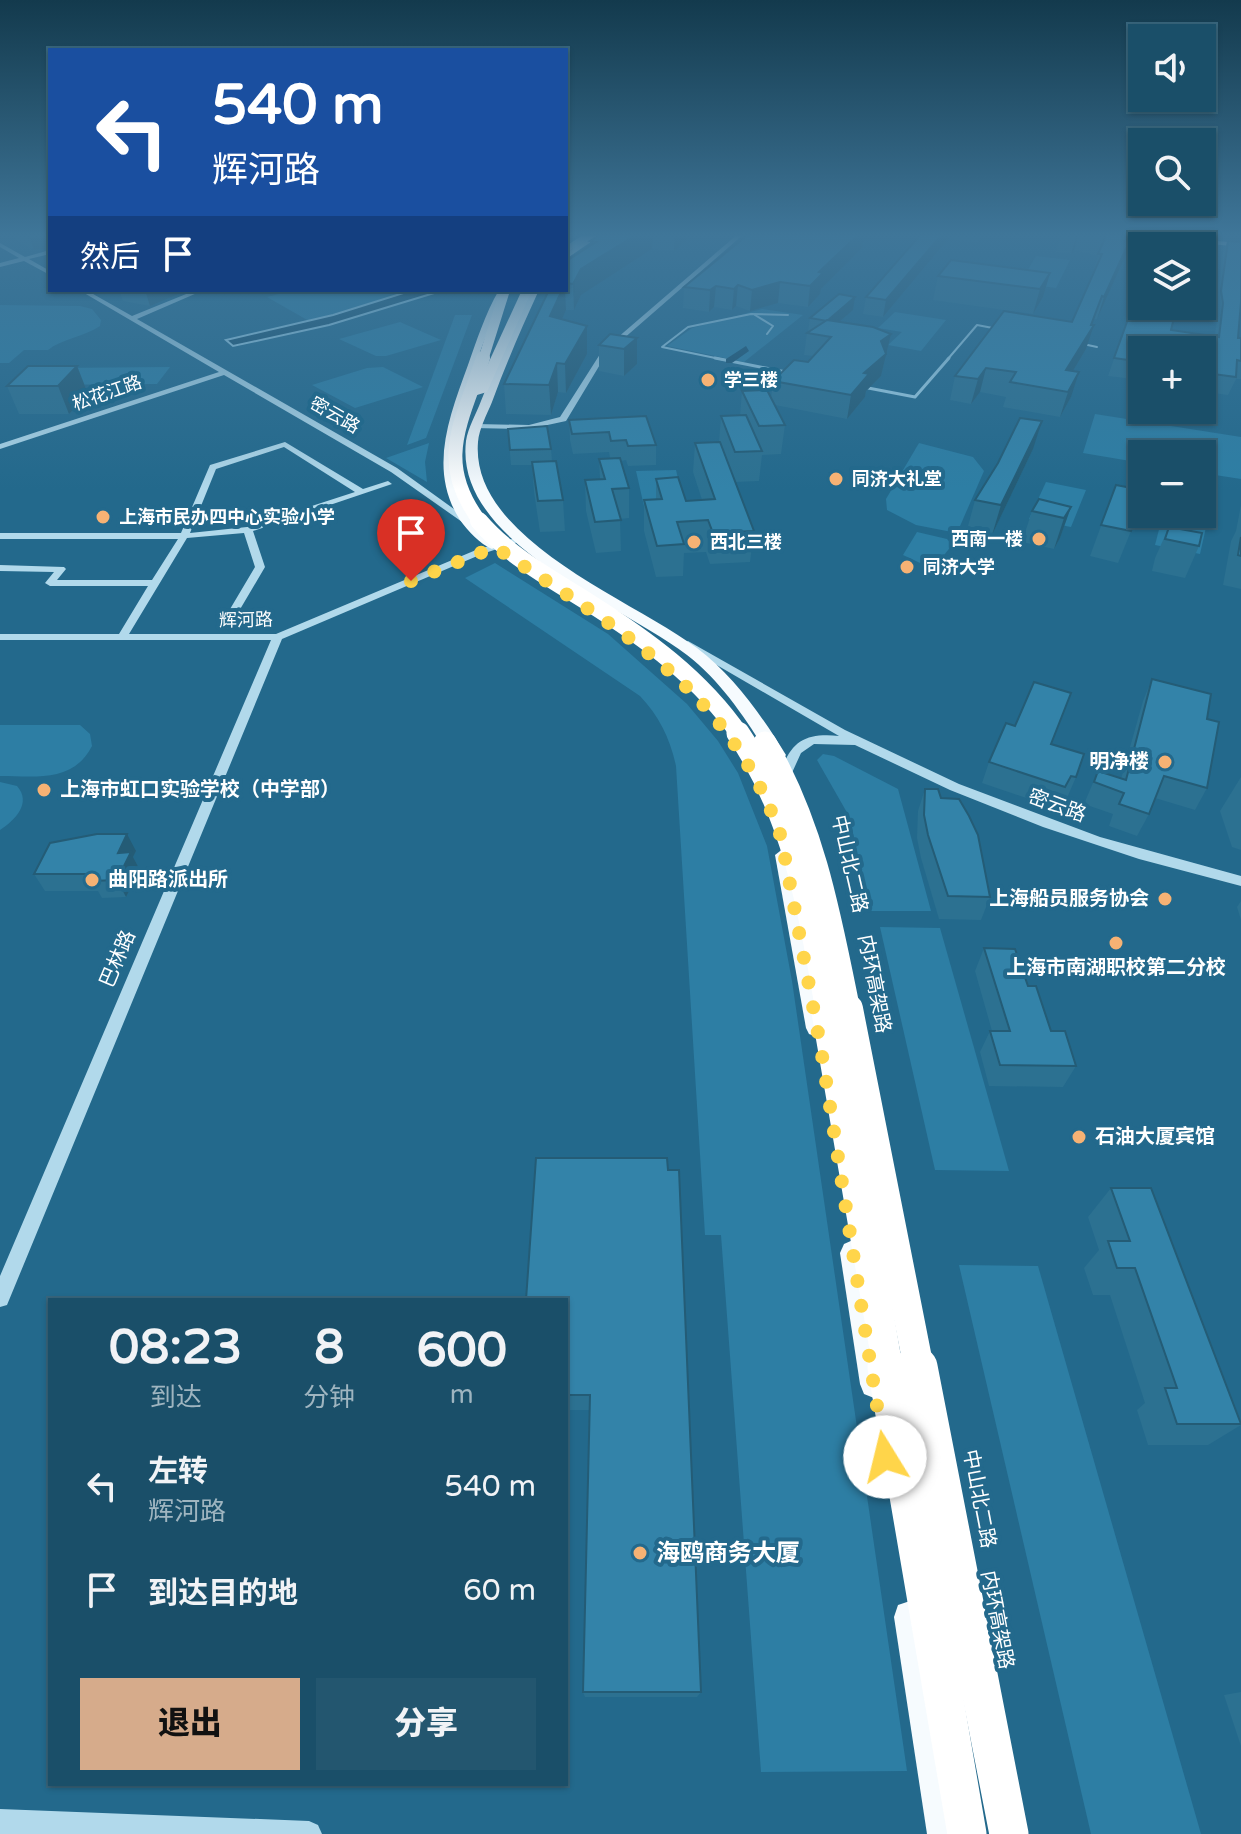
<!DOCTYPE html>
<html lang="zh">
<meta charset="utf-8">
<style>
:root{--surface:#1a4f69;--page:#23566f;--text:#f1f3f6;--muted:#9fb5c0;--line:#38667d;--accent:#d6ab8b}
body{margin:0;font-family:"Varela Round","Noto Sans SC",sans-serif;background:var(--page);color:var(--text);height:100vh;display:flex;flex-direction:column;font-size:30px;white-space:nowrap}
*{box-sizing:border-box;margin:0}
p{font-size:26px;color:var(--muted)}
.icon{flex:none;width:44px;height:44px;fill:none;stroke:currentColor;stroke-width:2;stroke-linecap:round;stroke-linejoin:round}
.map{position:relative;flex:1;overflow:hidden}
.panel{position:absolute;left:48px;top:1298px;width:520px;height:488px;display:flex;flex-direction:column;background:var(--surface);border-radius:0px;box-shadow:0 2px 6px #0004,0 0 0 2px var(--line)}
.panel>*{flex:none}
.guide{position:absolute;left:48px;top:48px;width:520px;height:244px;border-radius:0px;box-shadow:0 2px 6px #0004,0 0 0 2px var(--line);background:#1a4fa0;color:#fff;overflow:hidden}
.fabs{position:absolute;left:1128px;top:24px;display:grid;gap:16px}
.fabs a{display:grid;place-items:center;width:88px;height:88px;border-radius:0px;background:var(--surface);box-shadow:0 2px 6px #0004,0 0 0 2px var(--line);font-size:40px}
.pin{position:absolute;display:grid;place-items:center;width:68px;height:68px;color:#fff;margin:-82px -34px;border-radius:50% 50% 50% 0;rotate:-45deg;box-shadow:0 0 8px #0007}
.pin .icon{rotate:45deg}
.me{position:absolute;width:88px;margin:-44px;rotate:351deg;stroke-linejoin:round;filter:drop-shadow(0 0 6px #0008)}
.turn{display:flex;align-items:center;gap:28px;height:168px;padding:0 32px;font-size:36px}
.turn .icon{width:104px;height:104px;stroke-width:2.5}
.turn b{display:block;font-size:56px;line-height:68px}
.then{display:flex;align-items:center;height:76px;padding:0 32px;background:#0003;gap:16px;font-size:30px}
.eta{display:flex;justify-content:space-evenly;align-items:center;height:136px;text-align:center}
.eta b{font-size:48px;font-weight:800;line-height:56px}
.primary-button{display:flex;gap:16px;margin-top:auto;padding:16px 32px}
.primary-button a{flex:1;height:92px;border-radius:0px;background:var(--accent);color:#111;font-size:32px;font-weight:800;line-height:92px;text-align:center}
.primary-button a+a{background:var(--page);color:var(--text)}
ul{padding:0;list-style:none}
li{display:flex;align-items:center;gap:24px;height:104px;padding:0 32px}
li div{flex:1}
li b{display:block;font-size:30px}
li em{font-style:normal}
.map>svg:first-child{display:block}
</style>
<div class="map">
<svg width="1241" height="1834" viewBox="0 0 1241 1834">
<rect width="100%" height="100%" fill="#23698c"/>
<g fill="#2d7ea4">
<path d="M1036,256L1070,260L1056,288L1020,283Z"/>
<path d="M295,290H413L309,321L267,297Z"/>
<path d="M0,305L80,306L92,309L101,320L100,326C84,337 61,339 48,350H24L9,363H0Z"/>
<path d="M762,309L803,315L744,362L667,346L692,328Z"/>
<path d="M895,312L946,320L921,351L888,345L902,332L878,328Z"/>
<path d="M455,315H472L426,438L407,445Z"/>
<path d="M400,322L441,340L386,356H376L339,339Z"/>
<path d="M170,367L157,384L33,385L50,368Z"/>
<path d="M383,367L423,387L355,408L312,385L367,368Z"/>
<path d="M1095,414L1241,437V479L1202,473V454H1142V463L1083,453Z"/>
<path d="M429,443L425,462L427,482L386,458Z"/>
<path d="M919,443L973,457L984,471L957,533L916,525L887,510L886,499Z"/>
<path d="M676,470L684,504L644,506L636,471Z"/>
<path d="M1046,482L1086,490L1071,527L1029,519Z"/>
<path d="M1202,513L1209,514L1200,554L1155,545L1163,514Z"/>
<path d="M917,532L947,539L952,545L933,569L903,555Z"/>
<path d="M495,563L608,634L687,704L718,741L738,773L767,846L792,981L907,1771L761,1772L721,1235H705L676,766C670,738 659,716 640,696L465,578Z"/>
<path d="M0,725H80L90,734L92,746C73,783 36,776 0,776Z"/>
<path d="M823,754L834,756L898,789L931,911H871L849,816L817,760Z"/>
<path d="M0,782L17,786C32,803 15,820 0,830Z"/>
<path d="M880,927L940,928L1009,1171L935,1170Z"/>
<path d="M959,1265L1038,1266L1201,1834H1091Z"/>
</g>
<path fill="#184f6c" stroke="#a5d6ec" stroke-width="2" d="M413,290H444L329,325L233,346L226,340L333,315Z"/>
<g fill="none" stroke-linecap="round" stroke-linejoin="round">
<g stroke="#a5d6ec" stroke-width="2">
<path d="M755,315L773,326L767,334"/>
<path d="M1083,344L1097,347"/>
<path d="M725,360L662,347L688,327L751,314L788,315"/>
<path d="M947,360L977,325L998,329"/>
</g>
<g stroke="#a5d6ec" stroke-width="3">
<path d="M715,358L786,372"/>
<path d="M863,387L915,397L949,358"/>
</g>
<path fill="#184f6c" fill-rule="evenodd" d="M746,346L749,351L732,363H726V359Z"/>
<path stroke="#44809d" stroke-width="9" stroke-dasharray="9 4" stroke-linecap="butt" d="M1093,233L1159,241"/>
<g fill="#b1d9eb" fill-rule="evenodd">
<path d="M739,233H745L607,353L566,421L529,429L473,428L472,426L476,424L529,425L560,417L602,351Z"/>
<path d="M0,243L25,257L50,250V254L29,259L50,271V275L24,261L0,267V263L19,258L0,247Z"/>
<path d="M79,290H86L132,316L196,290H204L137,319L397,468L472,522L465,524L391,472L224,375L0,449V444L219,372Z"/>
<path d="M285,442L363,489L388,481L392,484L253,531L265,567L229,628L225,629L220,626L255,567L244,533L187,538L129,634H276L476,550L522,536L527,539L482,554L282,639L7,1305L0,1307V1276L271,640H0V634H119L148,586H50L45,583L54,572L0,571V565L64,567L66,569L57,580H152L178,539H0V533H181L210,465ZM284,447L355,492L247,527L190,533L216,469Z"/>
<path d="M688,641L845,730L959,784L1100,837L1241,876V886L1139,859L1043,827L950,790L855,745L814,744L801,753L791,775H783L781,772C791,740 807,733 839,736L684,646L683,644Z"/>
<path d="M0,1809L309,1821L318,1825L322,1834H0Z"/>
</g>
<g fill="#f6fbfe" fill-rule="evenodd">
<path d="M595,233H604L566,259V253Z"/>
<path d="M1120,233L1241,243V247L1124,235Z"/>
<path d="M499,290H507C481,338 440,452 463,503C471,521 486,531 499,545L492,549C480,544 468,531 460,520C428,470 449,417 468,365C477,340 485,314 499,290Z"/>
<path d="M531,290H539C522,327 506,364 492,402C487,414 479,429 478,442C470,539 631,599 697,648C734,676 762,716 786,755L783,759H771C747,721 723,683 687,655C621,604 454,543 466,441C468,428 476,414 481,401C496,363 513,327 531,290Z"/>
<path d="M784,848L793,855L828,1028L825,1034L817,1037L809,1034L806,1028L775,855Z"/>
<path d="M853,1240L862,1244L866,1253L888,1384L884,1394L874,1398L864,1394L860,1384L840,1253L844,1244Z"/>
<path d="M910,1601L922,1605L926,1617L963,1834H927L894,1617L898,1605Z"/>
</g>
<g fill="#fff" fill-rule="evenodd">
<path d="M586,233H597L566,253V246Z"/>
<path d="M522,290H532L487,392L477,395L475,392Z"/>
</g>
<path stroke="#fff" stroke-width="10" d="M483,360L505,290"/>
<path stroke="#fff" stroke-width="14" d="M481,523C434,462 462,422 483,358"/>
<path stroke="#fff" stroke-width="18" d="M479,521C509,556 550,578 588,602C645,638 701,678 740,735"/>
<g stroke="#fff" stroke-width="23">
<path d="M738,733C795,817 810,913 827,1011"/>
<path d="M765,743C814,827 830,917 849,1011"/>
</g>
<g stroke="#fff" stroke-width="30">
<path d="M826,1009L888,1369"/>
<path d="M848,1009L919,1369"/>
</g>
<g stroke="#fff" stroke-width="39">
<path d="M887,1367L967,1834"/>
<path d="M918,1367L1009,1834"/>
</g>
</g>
<g fill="#2c7191">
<path d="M13,233H50V248L34,250L16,240Z"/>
<path d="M603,233H722L718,237L694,234L674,251L652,249L581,295L574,310H566L562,319L587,326V354L566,393L558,392L551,415L506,414L504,384L549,290H566V260H568L590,246V241Z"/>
<path d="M750,233H864L862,248L821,289L820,294L808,307L778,303L750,311L736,306L732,310L714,307L709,312L683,308L684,287Z"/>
<path d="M922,233H986L979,243L948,239L883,317L863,314L866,297Z"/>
<path d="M1061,233H1134L1130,246L1097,319H1094L1086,349L1073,371L1071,397L1060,417L1003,407L1006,397L980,392L971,404L950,400L955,376L1072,322L1092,275L1098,256L1074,250L1071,254L1056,252Z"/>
<path d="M1228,241L1238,338H1241V379H1236L1228,395L1206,392L1208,376L1202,375V350H1142V380L1108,376L1132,308L1171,330L1215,336L1217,319L1215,306L1222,255Z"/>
<path d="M1050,273L1043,297L1033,314L933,300L938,276Z"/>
<path d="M119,290H180L181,293L150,306L123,301Z"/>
<path d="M853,310L839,322L891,334L881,376L866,391L865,397L847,419L775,405L785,425L781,454L762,455L759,481L735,482L754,531L750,562L710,564L706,552L684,553L683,576L656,577L644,531V500L656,499V479L686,501L702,500L693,472L695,443L719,442L721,416H740L742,391L771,399L773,381L808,362L813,356L804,355L807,333L809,331H808L810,318Z"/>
<path d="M637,338V364L624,376L599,371V345Z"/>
<path d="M77,366L88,394L69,414H19L7,386Z"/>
<path d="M569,420L656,445V465L628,466L626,460L621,461L629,488V518L620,519L621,551L596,553L586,511L585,480L600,479L599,459L610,458L609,452L573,454L570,440Z"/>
<path d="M508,429L551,449L552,461L563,500L565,531L540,532L534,492L532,465H511Z"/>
<path d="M1033,449L992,535L967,530L975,500Z"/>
<path d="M1116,485L1131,531L1118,563L1090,556Z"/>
<path d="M1241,505V589L1223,585L1231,541L1236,531Z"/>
<path d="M1071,507L1060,538L1054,549L1022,542L1032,511Z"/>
<path d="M1169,527L1199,546L1185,578L1152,571L1155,558Z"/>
<path d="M1152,679L1207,719V788L1195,810L1155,798L1149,814L1137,836L1109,826L1113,814L1084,804L1098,771L1121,779L1143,701Z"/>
<path d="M1051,744L1076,777L1067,798L1062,796L1056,808L982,783L989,762Z"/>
<path d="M1241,777V850L1232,847L1220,811Z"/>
<path d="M925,789L941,798L990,897L981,920L939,919L921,858L917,838L918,811Z"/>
<path d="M136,851L133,857L140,870L126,897L102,898L98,891H45L34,874Z"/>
<path d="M1241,901V920L1237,907Z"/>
<path d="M984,948L1028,986L1051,1031L1076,1066L1063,1087L989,1086L980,1052L990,1031H992L975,971Z"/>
<path d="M668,1170L701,1692L697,1697H585L583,1692L589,1410H566V1300Z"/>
<path d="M1111,1188L1241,1425L1208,1445H1148L1137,1410L1145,1403L1110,1295H1093L1084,1268L1099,1250L1088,1217Z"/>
<path d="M1241,1692V1746L1224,1695Z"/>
</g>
<g fill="#245c76">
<path d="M639,233H653L652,249L581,295L574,310L573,284L581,269Z"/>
<path d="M675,233H694L674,251Z"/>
<path d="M860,233H864L862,248L821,289L820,294L808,307L810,286L819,272Z"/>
<path d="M943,233H949L948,239L883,317L886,300Z"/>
<path d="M981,233H986L979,243Z"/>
<path d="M1079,233L1074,250L1071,254L1077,234Z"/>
<path d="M1133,233L1130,246L1097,319L1104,297Z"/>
<path d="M48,236L50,248L34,250L30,238Z"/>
<path d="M1050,273L1043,297L1033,314L1040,289Z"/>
<path d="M780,282L778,303L750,311L752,290Z"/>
<path d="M738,285L736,306L732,310L734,289Z"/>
<path d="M716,286L714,307L709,312L710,290Z"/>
<path d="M145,290H180L181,293L150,306Z"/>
<path d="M562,290H565L566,310L551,344L550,316Z"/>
<path d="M1102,296L1089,333L1094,325L1086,349L1061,391L1066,370Z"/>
<path d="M855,297L853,310L825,334L827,321Z"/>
<path d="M587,326V354L566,393L565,364Z"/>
<path d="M891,334L881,376L866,391L865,397L847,419L851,395L881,341Z"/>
<path d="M637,338V364L624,376V349Z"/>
<path d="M557,363L558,392L551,415L549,385Z"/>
<path d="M77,366L88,394L69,414L58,386Z"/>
<path d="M986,368L980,392L971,404L978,379Z"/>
<path d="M1079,372L1071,397L1060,417L1068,392Z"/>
<path d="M1042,421L1033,449L992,535L1001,505Z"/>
<path d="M1071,507L1060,538L1054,549L1064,518Z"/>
<path d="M127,834L136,851L133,857L140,870L126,897L117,880L118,853Z"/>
</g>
<g fill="#3383a9" stroke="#245c76" stroke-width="2">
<path d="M20,233H50V244L48,243V236L30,238Z"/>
<path d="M603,233H639L581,269L573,284L566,283V260H568L596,242L590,241Z"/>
<path d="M750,233H860L819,272L823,273L810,286L780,282L752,290L738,285L734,289L716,286L710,290L684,287Z"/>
<path d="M922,233H943L886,300L866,297Z"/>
<path d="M1094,233H1133L1104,297L1102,296L1091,325H1094L1066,370L1079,372L1068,392L1010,382L1016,372L986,368L978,379L955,376L1004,311L1072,322L1102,254H1098L1106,236Z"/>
<path d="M1228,241L1241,242V302L1238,338H1241V361L1237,360L1236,377L1213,374L1215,359L1202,357V350H1142V362L1114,358L1132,308L1175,314L1171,330L1219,337L1223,303L1221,291Z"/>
<path d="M951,260L1050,273L1040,289L938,276Z"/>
<path d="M549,290H562L550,316L587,326L565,364L557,363L549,385L504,384Z"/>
<path d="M839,294L855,297L827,321L810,318Z"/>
<path d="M827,320L873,327L891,334L881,341L886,354L864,373L869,374L851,395L773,381L794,360L808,362L831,337L807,333Z"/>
<path d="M610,334L637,338L624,349L599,345Z"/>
<path d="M28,366H77L58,386H7Z"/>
<path d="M767,390L785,425L759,426L742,391Z"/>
<path d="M746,415L762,451L735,452L721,416Z"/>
<path d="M646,416L656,445L628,446L626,440L611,441L609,432L572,434L569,420Z"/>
<path d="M1020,418L1042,421L1001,505L975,500L998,463Z"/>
<path d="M547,426L551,449L510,450L508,429Z"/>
<path d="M720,442L754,531L713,533L708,520L677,522L684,544L657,546L644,500L662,499L656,479L678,477L686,501L715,499L695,443Z"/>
<path d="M620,458L629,488L612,489L621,520L595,522L585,480L605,479L599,459Z"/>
<path d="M556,461L563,500L538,501L532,462Z"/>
<path d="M1116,485L1142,490V495L1131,531L1101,525Z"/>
<path d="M1039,499L1071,507L1064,518L1032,511Z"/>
<path d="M1169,527L1202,533L1199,546L1165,539Z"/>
<path d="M1241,537V556L1238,555Z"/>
<path d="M1152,679L1211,694L1207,719L1219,722L1207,788L1164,776L1149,814L1119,804L1124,793L1094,782L1098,771L1126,780Z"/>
<path d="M1034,682L1071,693L1051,744L1084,754L1076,777L1071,776L1065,787L989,762L1006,723L1015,726Z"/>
<path d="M925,789H938L941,798L959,799L969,816L978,835L990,897L948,896L928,835L924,815Z"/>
<path d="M97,834H127L118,853L131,852L117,880L92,881L96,874H34L50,843Z"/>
<path d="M984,948L1015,949L1028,986H1036L1051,1031H1065L1076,1066L1000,1065L990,1031H1010Z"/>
<path d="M536,1158H667L668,1170H679L701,1692H583L590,1395H566V1300H526Z"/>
<path d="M1111,1188H1151L1241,1424H1177L1165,1388H1177L1135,1268H1117L1108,1241H1130Z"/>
</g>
<linearGradient id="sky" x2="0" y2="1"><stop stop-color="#133a4d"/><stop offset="0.48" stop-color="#3f7699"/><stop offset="1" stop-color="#3f7699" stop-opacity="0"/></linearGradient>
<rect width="1241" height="490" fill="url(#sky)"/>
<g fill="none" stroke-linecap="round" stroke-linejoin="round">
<path stroke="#ffd54a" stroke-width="14" stroke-dasharray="0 25.2" d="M411,581L495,547C618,630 729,687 781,837L821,1049L885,1457"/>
</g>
<g fill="#f6b274" stroke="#23698c" stroke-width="3">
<circle cx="708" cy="380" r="8"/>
<circle cx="836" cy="479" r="8"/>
<circle cx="103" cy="517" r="8"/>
<circle cx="1039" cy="539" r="8"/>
<circle cx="694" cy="542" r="8"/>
<circle cx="907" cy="567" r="8"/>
<circle cx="1165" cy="762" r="8"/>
<circle cx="44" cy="790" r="8"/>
<circle cx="92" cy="880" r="8"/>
<circle cx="1165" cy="899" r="8"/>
<circle cx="1116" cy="943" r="8"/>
<circle cx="1079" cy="1137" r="8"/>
<circle cx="640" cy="1553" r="8"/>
</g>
<g text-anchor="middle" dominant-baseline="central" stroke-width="8" stroke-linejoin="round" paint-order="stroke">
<g font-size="18" font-weight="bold" fill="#fff" stroke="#23698c" text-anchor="start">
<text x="724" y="380">学三楼</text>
<text x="852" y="479">同济大礼堂</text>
<text x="119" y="517">上海市民办四中心实验小学</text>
<text x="1023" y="539" text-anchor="end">西南一楼</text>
<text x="710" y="542">西北三楼</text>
<text x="923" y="567">同济大学</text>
</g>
<g font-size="18" fill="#fff" stroke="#23698c">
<text transform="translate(107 393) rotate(-19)">松花江路</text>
<text transform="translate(335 415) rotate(30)">密云路</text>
<text transform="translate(246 620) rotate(-1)">辉河路</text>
</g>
<g font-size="20" font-weight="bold" fill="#fff" stroke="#23698c" text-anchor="start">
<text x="1149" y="762" text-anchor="end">明净楼</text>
<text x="60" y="790">上海市虹口实验学校（中学部）</text>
<text x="108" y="880">曲阳路派出所</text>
<text x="1149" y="899" text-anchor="end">上海船员服务协会</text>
<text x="1116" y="968" text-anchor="middle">上海市南湖职校第二分校</text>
<text x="1095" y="1137">石油大厦宾馆</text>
</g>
<g font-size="20" fill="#fff" stroke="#23698c">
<text transform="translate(1057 806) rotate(20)">密云路</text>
<text transform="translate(849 864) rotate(77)">中山北二路</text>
<text transform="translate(118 959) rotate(-67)">巴林路</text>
<text transform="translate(874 984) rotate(79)">内环高架路</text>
<text transform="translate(979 1499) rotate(79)">中山北二路</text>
<text transform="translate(997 1620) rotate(79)">内环高架路</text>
</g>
<g font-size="24" font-weight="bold" fill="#fff" stroke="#23698c" text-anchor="start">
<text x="656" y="1553">海鸥商务大厦</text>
</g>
</g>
</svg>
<div class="fabs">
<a><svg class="icon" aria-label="sound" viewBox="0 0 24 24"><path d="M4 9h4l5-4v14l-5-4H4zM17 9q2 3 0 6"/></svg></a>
<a><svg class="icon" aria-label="search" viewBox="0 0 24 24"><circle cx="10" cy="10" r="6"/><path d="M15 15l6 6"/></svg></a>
<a><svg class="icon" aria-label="layers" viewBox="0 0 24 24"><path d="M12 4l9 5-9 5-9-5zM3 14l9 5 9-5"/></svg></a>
<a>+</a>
<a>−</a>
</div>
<div class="pin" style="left:411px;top:581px;background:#d93025"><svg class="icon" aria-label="arrive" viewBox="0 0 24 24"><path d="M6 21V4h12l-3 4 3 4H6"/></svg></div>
<svg class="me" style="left:885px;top:1457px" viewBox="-20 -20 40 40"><circle r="19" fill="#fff"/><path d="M0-13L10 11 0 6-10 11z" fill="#ffd54a"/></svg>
<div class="guide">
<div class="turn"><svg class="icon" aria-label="left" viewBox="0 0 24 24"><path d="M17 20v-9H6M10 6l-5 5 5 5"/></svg><div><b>540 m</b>辉河路</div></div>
<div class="then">然后<svg class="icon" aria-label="arrive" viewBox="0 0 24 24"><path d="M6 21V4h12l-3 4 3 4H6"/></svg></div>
</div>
<section class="panel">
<div class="eta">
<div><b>08:23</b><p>到达</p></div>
<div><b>8</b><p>分钟</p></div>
<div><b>600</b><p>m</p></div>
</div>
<ul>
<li><svg class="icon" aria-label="left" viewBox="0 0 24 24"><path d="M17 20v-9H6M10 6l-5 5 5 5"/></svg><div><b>左转</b><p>辉河路</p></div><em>540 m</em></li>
<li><svg class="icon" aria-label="arrive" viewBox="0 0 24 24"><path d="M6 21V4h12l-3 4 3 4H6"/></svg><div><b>到达目的地</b></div><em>60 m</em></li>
</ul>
<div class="primary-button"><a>退出</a><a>分享</a></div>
</section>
</div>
